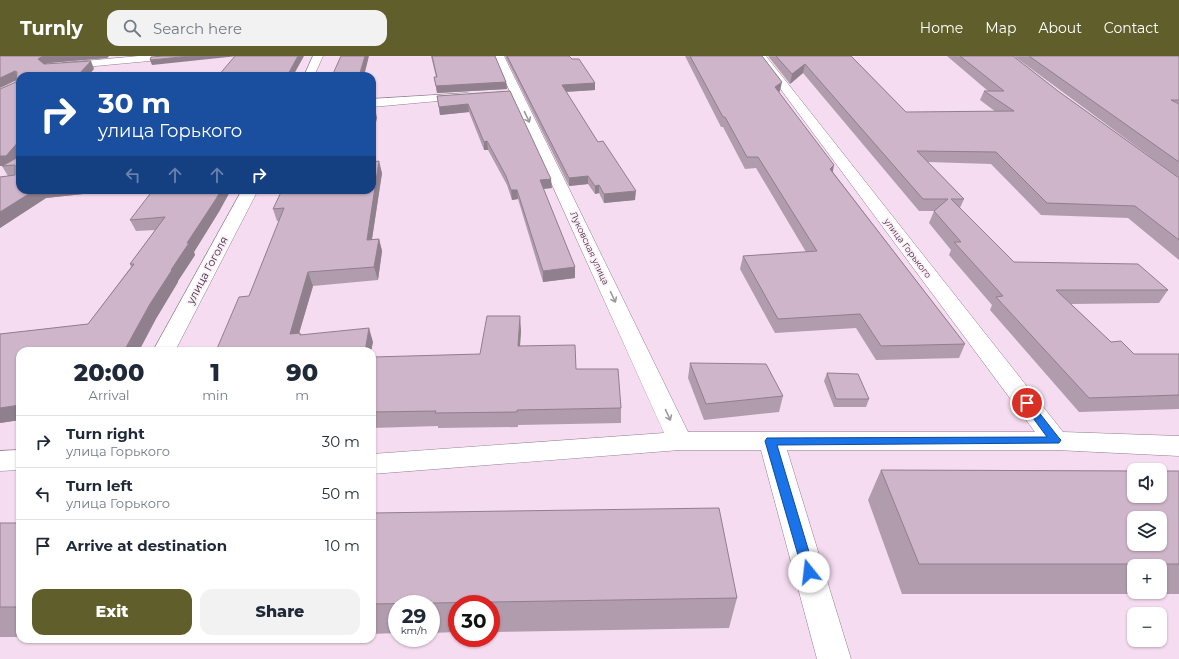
<!DOCTYPE html>
<meta charset="utf-8">
<style>
:root{--surface:#fff;--page:#f2f2f3;--text:#1f2937;--muted:#747a83;--line:#e0e1e3;--accent:#605f2c}
body{margin:0;font-family:Montserrat,sans-serif;background:var(--page);color:var(--text);height:100vh;display:flex;flex-direction:column;font-size:15px;white-space:nowrap}
*{box-sizing:border-box;margin:0}
p{font-size:13px;color:var(--muted)}
.icon{flex:none;width:22px;height:22px;fill:none;stroke:currentColor;stroke-width:2;stroke-linecap:round;stroke-linejoin:round}
.map{position:relative;flex:1;overflow:hidden}
.side{position:absolute;left:16px;top:291px;width:360px;height:296px;display:flex;flex-direction:column;background:var(--surface);border-radius:12px;box-shadow:0 1px 3px #0004}
.side>*{flex:none}
.guide{position:absolute;left:16px;top:16px;width:360px;height:122px;border-radius:12px;box-shadow:0 1px 3px #0004;background:#1a4fa0;color:#fff;overflow:hidden}
.buttons{position:absolute;left:1127px;top:407px;display:grid;gap:8px}
.buttons a{display:grid;place-items:center;width:40px;height:40px;border-radius:8px;background:var(--surface);box-shadow:0 1px 3px #0004;font-size:20px}
.speed{position:absolute;left:388px;top:539px;display:flex;gap:8px;font-size:20px;font-weight:700;text-align:center}
.speed>*{display:grid;place-content:center;width:52px;height:52px;border-radius:50%;background:var(--surface);box-shadow:0 1px 3px #0004;line-height:1}
.speed small{font-size:10px;font-weight:400}
.speed .limit{border:6px solid #d22;background:#fff;color:#111}
.pin{position:absolute;display:grid;place-items:center;width:34px;height:34px;color:#fff;margin:-17px;border:2px solid #fff;border-radius:50%;box-shadow:0 1px 4px #0007}
.me{position:absolute;width:44px;margin:-22px;rotate:344deg;stroke-linejoin:round;filter:drop-shadow(0 0 3px #0008)}
.turn{display:flex;align-items:center;gap:14px;height:84px;padding:0 16px;font-size:18px}
.turn .icon{width:52px;height:52px;stroke-width:2.5}
.turn b{display:block;font-size:28px;line-height:34px}
.lanes{display:flex;align-items:center;height:38px;padding:0 16px;background:#0003;justify-content:center;gap:20px;direction:ltr}
.lanes .off{opacity:.35}
.eta{display:flex;justify-content:space-evenly;align-items:center;height:68px;text-align:center}
.eta b{font-size:24px;font-weight:800;line-height:28px}
.button{display:flex;gap:8px;margin-top:auto;padding:8px 16px}
.button a{flex:1;height:46px;border-radius:12px;background:var(--accent);color:#fff;font-size:16px;font-weight:800;line-height:46px;text-align:center}
.button a+a{background:var(--page);color:var(--text)}
ul{padding:0;list-style:none}
li{display:flex;align-items:center;gap:12px;height:52px;padding:0 16px;border-top:1px solid var(--line)}
li div{flex:1}
li b{display:block;font-size:15px}
li em{font-style:normal}
header{display:flex;align-items:center;gap:24px;box-sizing:border-box;height:56px;padding:0 20px;background:var(--accent);color:#fff}
header strong{font-size:19px}
nav{display:flex;gap:22px;margin-inline-start:auto;font-size:14px}
.search{width:280px;height:36px;background:var(--page);display:flex;align-items:center;gap:10px;box-sizing:border-box;padding:0 14px;border-radius:12px;color:var(--muted);font-size:15px}
.map>svg:first-child{display:block}
</style>
<header>
<strong>Turnly</strong>
<div class="search"><svg class="icon" aria-label="search" viewBox="0 0 24 24"><circle cx="10" cy="10" r="6"/><path d="M15 15l6 6"/></svg>Search here</div>
<nav><a>Home</a><a>Map</a><a>About</a><a>Contact</a></nav>
</header>
<div class="map">
<svg width="1179" height="603" viewBox="0 0 1179 603">
<rect width="100%" height="100%" fill="#f5dcf0"/>
<g fill="none" stroke-linecap="round" stroke-linejoin="round">
<g stroke="#937d8f" stroke-width="1">
<g id="minor">
<path d="M139,0H176L171,3L63,13L58,10L63,7Z"/>
<path d="M313,0H323L314,20H304Z"/>
<path d="M494,0H504L688,376H1035L756,0H766L1063,376L1179,380V400L1056,394H787L851,603H817L761,394H680L372,418V398L664,377Z"/>
<path d="M467,37L471,38L473,40L471,42L372,51V43Z"/>
<path d="M242,134H258L175,295H153Z"/>
<path d="M20,394V414L0,415V395Z"/>
</g>
</g>
<use href="#minor" fill="#fff" fill-rule="evenodd"/>
</g>
<g fill="#b19cad" fill-rule="evenodd">
<path d="M0,0H109L107,2L48,7L45,8L94,13L20,20V99L19,100L20,134H85L83,138L46,142L0,172V121L8,120L2,110H0V33L16,26L17,24Z"/>
<path d="M431,0H495L506,26L507,33L437,37L434,21H436Z"/>
<path d="M505,0H556L572,3L595,27V34L566,36L635,144L604,147L599,137L595,138L588,128L569,130Z"/>
<path d="M685,0H762L780,35L779,36L833,116L965,288L959,302L876,304L856,272L775,277L740,213L743,200L806,196L756,112L745,113L723,71H721Z"/>
<path d="M768,0H851L906,56H996L980,44L984,35H988L947,0H1013L1058,35L1179,122V204L1128,162L1041,159L991,108L928,106L964,143L960,152L1014,206L1168,234L1159,247L1071,248L1111,286L1134,298H1179V353L1079,356L990,254L992,249L949,199L951,194L929,167L934,155H919L803,17L790,28Z"/>
<path d="M1014,0H1179V122Z"/>
<path d="M510,35L552,132L543,133L575,211V222L543,226L518,143L512,144L507,129L488,94H484L469,56L440,59L437,40Z"/>
<path d="M382,117L372,183H379L382,195L378,224L313,230L299,277H300L301,279L373,286L371,295H216L249,240L279,165H277L273,153Z"/>
<path d="M220,154L194,196L195,199L178,225V226L157,261L20,364L0,367V278L88,268L131,211L130,208L155,174L136,175L130,164Z"/>
<path d="M521,274L520,290L576,313L621,352V367L518,369V371L438,372V370L372,372V303L480,298Z"/>
<path d="M690,307L783,340L779,356L704,364L688,322Z"/>
<path d="M827,317L869,343L866,351H834L824,325Z"/>
<path d="M881,414L1179,415V538H902L868,444ZM1134,510H1160V536H1134Z"/>
<path d="M372,457L737,542L729,572L491,576V548H457V576L431,577V548H397V577L372,578Z"/>
<rect x="0" y="467" width="20" height="114"/>
</g>
<g fill="#907f8d">
<path d="M43,0H109L107,2L48,7L42,10L38,3Z"/>
<path d="M191,0H238L152,9L150,4Z"/>
<path d="M298,0H304L293,20H287Z"/>
<path d="M365,0H369L364,20H359Z"/>
<path d="M91,5L94,13L88,20H77Z"/>
<path d="M805,8L803,17L790,28L792,18Z"/>
<path d="M15,15L19,23L0,32V22Z"/>
<path d="M506,26L507,33L437,37L436,30Z"/>
<path d="M782,26L780,35L773,41L775,31Z"/>
<path d="M595,27V34L562,36V29Z"/>
<path d="M468,48L469,56L440,59L439,51Z"/>
<path d="M375,52L377,62L372,84V65Z"/>
<path d="M20,84V99L12,109L0,110V100Z"/>
<path d="M487,85L488,94H484V86Z"/>
<path d="M379,105L382,117L370,196L367,184Z"/>
<path d="M834,109L832,121L830,113Z"/>
<path d="M588,120V128L569,130V122Z"/>
<path d="M551,123L552,132L540,133V124Z"/>
<path d="M599,129V137L595,138V130Z"/>
<path d="M35,134H85L83,138L46,142L0,172V156Z"/>
<path d="M221,134H231L220,154L194,196L195,199L178,225V226L157,261L139,295H124L150,248L187,187Z"/>
<path d="M511,134H517L518,143L512,144Z"/>
<path d="M636,135L635,144L604,147V138Z"/>
<path d="M379,183L382,195L378,224L374,211Z"/>
<path d="M575,211V222L543,226V215Z"/>
<path d="M308,216L313,230L295,291L290,278Z"/>
<path d="M520,260L521,274L519,304L518,290Z"/>
<path d="M369,272L373,286L371,295H365Z"/>
<path d="M20,349V364L0,367V352Z"/>
</g>
<g fill="#ceb5c9" stroke="#907f8d" fill-rule="evenodd">
<path d="M0,0H43L38,3L44,8L91,5L77,20H20V84L6,100H0V33L16,26L17,16L15,15L0,22Z"/>
<path d="M164,0H191L150,4L151,1Z"/>
<path d="M235,0H298L287,20H218Z"/>
<path d="M341,0H365L359,20H332Z"/>
<path d="M432,0H495L506,26L436,30L434,21H437Z"/>
<path d="M507,0H569L572,3H579L595,27L562,29L598,86L603,85L636,135L604,138L599,129L595,130L588,120L569,122Z"/>
<path d="M690,0H762L782,26L775,31L834,109L830,113L965,288L881,290L860,258L778,263L743,200L817,195L758,101H747L725,61H723Z"/>
<path d="M776,0H851L906,56L1014,55L984,35H1004L960,0H1013L1058,35L1179,122V184L1135,150L1047,147L996,96L917,95L964,143H951L1014,206L1138,208L1168,234H1056L1111,286L1121,285L1134,298H1179V339L1089,342L996,241L1003,240L954,186H961L934,155L948,143H923L805,8L792,18Z"/>
<path d="M1029,0H1179V44H1171L1179,48V106Z"/>
<path d="M510,35L551,123L540,124L575,211L543,215L517,134H511L506,120L487,85L484,86L468,48L439,51L437,40Z"/>
<path d="M375,52L372,65V53Z"/>
<path d="M20,100V134H35L0,156V121L15,119V109L2,110Z"/>
<path d="M379,105L367,184L379,183L374,211L308,216L290,278L300,277V279L369,272L365,295H216L239,241L249,240L284,152L273,153L282,134H372V106Z"/>
<path d="M153,134H221L216,143L187,187H189L171,214H172L150,248L124,295H20V349L0,352V278L88,268L134,208H130L165,161L130,164Z"/>
<path d="M487,260H520L518,290L575,289L576,313H618L621,352L517,354V356L435,357L436,355L372,356V303L373,301L480,298Z"/>
<path d="M690,307L766,308L783,340L706,348Z"/>
<path d="M827,317L858,318L869,343H836Z"/>
<path d="M881,414L1134,415V440H1160V415H1179V508H919ZM1134,462H1160V488H1134Z"/>
<path d="M719,452L737,542L372,548V457Z"/>
<rect x="0" y="467" width="20" height="84"/>
</g>
<defs><path id="oneway-shaft" d="M-6 0H5M1.5-3L5.5 0L1.5 3" fill="none" stroke-width="1.6" stroke-linecap="round" stroke-linejoin="round"/></defs>
<g stroke="#9c989c">
<use href="#oneway-shaft" transform="translate(527 61) rotate(65)"/>
<use href="#oneway-shaft" transform="translate(613 241) rotate(65)"/>
<use href="#oneway-shaft" transform="translate(668 359) rotate(65)"/>
</g>
<path fill="#1a73e8" stroke="#114b97" d="M1027,344L1030,345L1059,382L1061,384L1059,387L777,389L815,516L813,520L809,521L804,520L765,385L767,382L1047,381L1022,347Z"/>
<g text-anchor="middle" dominant-baseline="central" stroke-width="3" stroke-linejoin="round" paint-order="stroke">
<g font-size="9" fill="#3a3139" stroke="#fcedf9">
<text transform="translate(590 192) rotate(65)">Луковская улица</text>
<text transform="translate(908 192) rotate(53)">улица Горького</text>
</g>
<g font-size="11" fill="#3a3139" stroke="#fcedf9">
<text transform="translate(207 214) rotate(-62)">улица Гоголя</text>
</g>
</g>
</svg>
<div class="buttons">
<a><svg class="icon" aria-label="sound" viewBox="0 0 24 24"><path d="M4 9h4l5-4v14l-5-4H4zM17 9q2 3 0 6"/></svg></a>
<a><svg class="icon" aria-label="layers" viewBox="0 0 24 24"><path d="M12 4l9 5-9 5-9-5zM3 14l9 5 9-5"/></svg></a>
<a>+</a>
<a>−</a>
</div>
<div class="speed"><div>29<small>km/h</small></div><div class="limit">30</div></div>
<div class="pin" style="left:1027px;top:347px;background:#d93025"><svg class="icon" aria-label="arrive" viewBox="0 0 24 24"><path d="M6 21V4h12l-3 4 3 4H6"/></svg></div>
<svg class="me" style="left:809px;top:516px" viewBox="-20 -20 40 40"><circle r="19" fill="#fff"/><path d="M0-13L10 11 0 6-10 11z" fill="#1a73e8"/></svg>
<div class="guide">
<div class="turn"><svg class="icon" aria-label="right" viewBox="0 0 24 24"><path d="M7 20v-9h11M14 6l5 5-5 5"/></svg><div><b>30 m</b>улица Горького</div></div>
<div class="lanes"><svg class="icon off" aria-label="left" viewBox="0 0 24 24"><path d="M17 20v-9H6M10 6l-5 5 5 5"/></svg><svg class="icon off" aria-label="ahead" viewBox="0 0 24 24"><path d="M12 20V5M6 11l6-6 6 6"/></svg><svg class="icon off" aria-label="ahead" viewBox="0 0 24 24"><path d="M12 20V5M6 11l6-6 6 6"/></svg><svg class="icon" aria-label="right" viewBox="0 0 24 24"><path d="M7 20v-9h11M14 6l5 5-5 5"/></svg></div>
</div>
<section class="side">
<div class="eta">
<div><b>20:00</b><p>Arrival</p></div>
<div><b>1</b><p>min</p></div>
<div><b>90</b><p>m</p></div>
</div>
<ul>
<li><svg class="icon" aria-label="right" viewBox="0 0 24 24"><path d="M7 20v-9h11M14 6l5 5-5 5"/></svg><div><b>Turn right</b><p>улица Горького</p></div><em>30 m</em></li>
<li><svg class="icon" aria-label="left" viewBox="0 0 24 24"><path d="M17 20v-9H6M10 6l-5 5 5 5"/></svg><div><b>Turn left</b><p>улица Горького</p></div><em>50 m</em></li>
<li><svg class="icon" aria-label="arrive" viewBox="0 0 24 24"><path d="M6 21V4h12l-3 4 3 4H6"/></svg><div><b>Arrive at destination</b></div><em>10 m</em></li>
</ul>
<div class="button"><a>Exit</a><a>Share</a></div>
</section>
</div>
